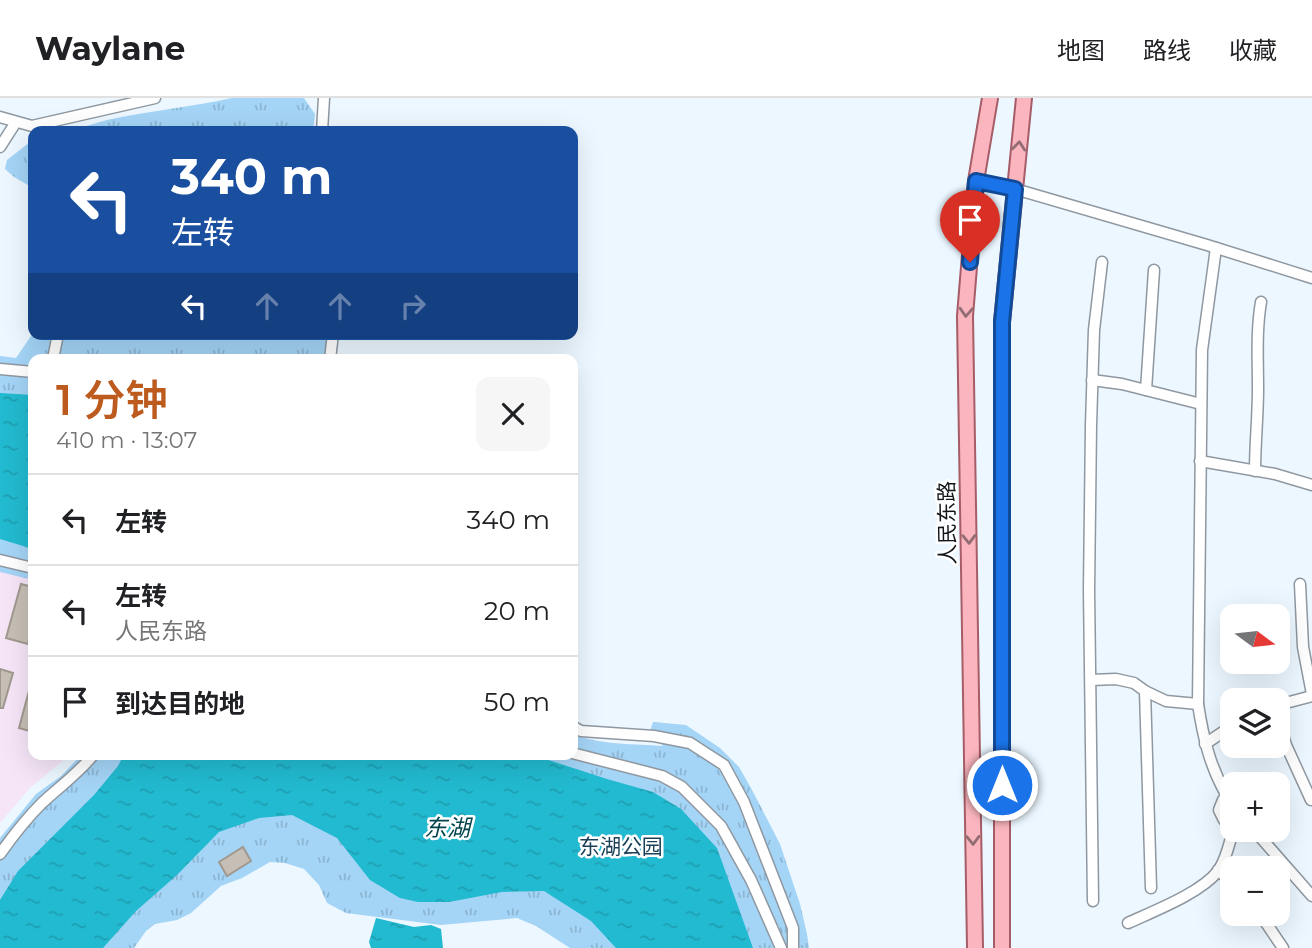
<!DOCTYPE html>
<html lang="zh">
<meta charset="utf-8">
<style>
:root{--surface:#fff;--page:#f6f6f6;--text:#202124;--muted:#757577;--line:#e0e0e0;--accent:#bd5b1f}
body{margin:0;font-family:Montserrat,"Noto Sans SC",sans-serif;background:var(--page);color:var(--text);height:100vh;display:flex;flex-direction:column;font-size:26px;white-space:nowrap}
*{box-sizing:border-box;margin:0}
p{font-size:23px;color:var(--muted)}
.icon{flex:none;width:38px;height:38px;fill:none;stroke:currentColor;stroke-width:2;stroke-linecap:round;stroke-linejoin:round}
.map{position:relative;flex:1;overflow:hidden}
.sheet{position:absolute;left:28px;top:256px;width:550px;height:406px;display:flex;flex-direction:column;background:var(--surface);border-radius:14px;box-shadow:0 7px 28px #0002}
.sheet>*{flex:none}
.banner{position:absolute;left:28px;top:28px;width:550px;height:214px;border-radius:14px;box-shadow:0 7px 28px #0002;background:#1a4fa0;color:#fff;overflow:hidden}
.needle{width:46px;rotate:105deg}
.tools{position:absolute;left:1220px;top:506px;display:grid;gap:14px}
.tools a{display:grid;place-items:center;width:70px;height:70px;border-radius:14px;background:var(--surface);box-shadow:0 7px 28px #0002;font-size:35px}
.pin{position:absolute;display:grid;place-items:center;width:60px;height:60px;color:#fff;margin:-72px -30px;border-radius:50% 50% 50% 0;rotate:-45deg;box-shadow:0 0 7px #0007}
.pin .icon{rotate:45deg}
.me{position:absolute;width:77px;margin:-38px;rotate:0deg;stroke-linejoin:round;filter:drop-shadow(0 0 5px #0008)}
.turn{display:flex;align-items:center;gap:24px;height:147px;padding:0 28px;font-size:32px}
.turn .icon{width:91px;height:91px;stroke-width:2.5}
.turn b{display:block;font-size:49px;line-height:60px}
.lanes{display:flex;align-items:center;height:66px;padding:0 28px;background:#0003;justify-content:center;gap:35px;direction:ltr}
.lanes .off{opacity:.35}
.round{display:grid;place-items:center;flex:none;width:74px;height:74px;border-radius:14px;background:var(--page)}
.summary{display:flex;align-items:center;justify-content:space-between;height:119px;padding:0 28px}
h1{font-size:42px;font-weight:600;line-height:52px;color:var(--accent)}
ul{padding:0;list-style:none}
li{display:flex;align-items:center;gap:21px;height:91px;padding:0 28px;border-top:2px solid var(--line)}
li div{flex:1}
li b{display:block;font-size:26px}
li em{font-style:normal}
header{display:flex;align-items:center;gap:42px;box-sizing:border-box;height:98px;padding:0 35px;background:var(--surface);border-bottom:2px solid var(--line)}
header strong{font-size:33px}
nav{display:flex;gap:38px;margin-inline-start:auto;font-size:24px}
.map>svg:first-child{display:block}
</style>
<header>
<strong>Waylane</strong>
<nav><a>地图</a><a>路线</a><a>收藏</a></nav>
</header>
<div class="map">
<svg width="1312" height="850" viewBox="0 0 1312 850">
<defs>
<pattern id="grass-tufts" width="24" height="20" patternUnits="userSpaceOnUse" patternTransform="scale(1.75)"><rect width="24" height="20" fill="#a4d4f6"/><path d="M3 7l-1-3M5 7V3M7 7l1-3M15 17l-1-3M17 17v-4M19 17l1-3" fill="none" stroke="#8cb5d2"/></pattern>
<pattern id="water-ripples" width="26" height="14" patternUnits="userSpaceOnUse" patternTransform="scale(1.75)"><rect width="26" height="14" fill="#22bad0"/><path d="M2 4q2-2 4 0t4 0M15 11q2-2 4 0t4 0" fill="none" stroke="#1e9fb2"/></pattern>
</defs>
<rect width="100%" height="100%" fill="#ecf7ff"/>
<path fill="#f5e5f7" d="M0,472L33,479V656H71L30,690L0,725Z"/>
<g fill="url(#grass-tufts)">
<path d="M232,0H304L315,16L313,33H71C83,29 95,25 107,22C149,13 191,9 232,0Z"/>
<path d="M30,44H33V90L14,79L5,71L7,62Z"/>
<path d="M33,235L327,236L330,261H33V482L0,474V258L16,260Z"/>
<path d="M653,624L686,627L720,650L739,669L751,690L780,746L800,806L807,836L809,850H570L536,828L517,820L441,827L346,815L327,805L319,787L304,771L285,765L270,764L242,780L221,788L191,815L177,822L155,826L146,833L134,850H0V740L36,696L61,678L82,656H572V635C595,647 637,646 663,648L650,633Z"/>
</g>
<g fill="url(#water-ripples)">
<path d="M123,236H275L270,240L199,242H134Z"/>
<path d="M0,295L33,297V451L0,441Z"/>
<path d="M124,656H530L607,681L653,694L681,711L717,750L753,850H616L591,823L544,793L502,794L449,804H418L400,800L370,782L337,740L292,717L259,720L219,734L177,777L136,813L103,850H0V802L18,773L94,697L118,668Z"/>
<path d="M376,820L414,829L431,827L441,831L443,850H371L369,844Z"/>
</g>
<g fill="#c6bfb5" stroke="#a0998f" stroke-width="2">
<path d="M21,486L33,489V526L28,546L6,540Z"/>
<path d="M0,571L13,575L3,610H0Z"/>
<path d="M30,589H33V634L19,630Z"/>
<path d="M243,749L251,763L227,778L219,764Z"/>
</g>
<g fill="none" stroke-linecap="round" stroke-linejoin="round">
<g stroke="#8f98a0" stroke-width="13">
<g id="minor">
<path d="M0,19L32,28L155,0"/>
<path d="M322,33L324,0"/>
<path d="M0,49L16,24"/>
<path d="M976,83L1015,91L1207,147L1312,180"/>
<path d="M1216,150L1202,252L1198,606C1203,639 1210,669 1227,698"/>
<path d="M53,261L58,236"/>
<path d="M330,261L333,236"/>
<path d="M0,271L33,274"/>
<path d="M1092,282L1122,286L1201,306"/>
<path d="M1146,292L1154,172"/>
<path d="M1200,363L1275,376L1312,387"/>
<path d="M1255,373C1255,346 1258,318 1258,291C1258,261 1256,234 1261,204"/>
<path d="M0,462L33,470"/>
<path d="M1300,486L1303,549L1312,596"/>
<path d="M1091,582L1116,581L1134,585L1145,593L1166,603L1198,606"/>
<path d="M1145,593L1151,790"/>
<path d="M1278,607L1312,598"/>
<path d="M1278,622L1286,647L1311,702"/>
<path d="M572,628L581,633L654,638L690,645L724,667L744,704L793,830V850"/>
<path d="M1205,646L1232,628"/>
<path d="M572,655L662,678L682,689L721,728L751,782L781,850"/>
<path d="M1231,697L1223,702L1219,712L1224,722L1232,725"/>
<path d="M1254,732L1312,798"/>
<path d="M0,756C12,739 27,720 42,705C59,689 79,675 94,656"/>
<path d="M1218,772L1232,785"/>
<path d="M1093,803L1089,492L1091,327L1094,232L1102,164"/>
<path d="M1260,816L1283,850"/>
<path d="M1128,825C1154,813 1201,795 1218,773C1226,762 1230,744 1233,732"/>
</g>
</g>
<g stroke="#a75d68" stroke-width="18">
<g id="primary">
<path d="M975,850L965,218L976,83L990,0"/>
<path d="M1002,850V224L1024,0"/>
</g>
</g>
<use href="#minor" stroke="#fff" stroke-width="10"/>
<use href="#primary" stroke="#fab5be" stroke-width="14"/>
</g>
<defs><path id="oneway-chevron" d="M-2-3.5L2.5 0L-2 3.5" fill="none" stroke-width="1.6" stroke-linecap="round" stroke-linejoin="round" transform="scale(1.75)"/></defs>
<g stroke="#926d74">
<use href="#oneway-chevron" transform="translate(1019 48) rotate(-84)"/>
<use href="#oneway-chevron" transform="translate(966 214) rotate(93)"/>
<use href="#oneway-chevron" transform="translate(969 441) rotate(89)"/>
<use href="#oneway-chevron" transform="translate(973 742) rotate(89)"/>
</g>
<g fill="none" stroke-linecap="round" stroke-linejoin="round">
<g stroke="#114b97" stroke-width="18">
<path id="route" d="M970,164L976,83L1015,91L1002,224V687"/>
</g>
<use href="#route" stroke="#1a73e8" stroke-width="12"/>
</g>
<g text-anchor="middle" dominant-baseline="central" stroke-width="5" stroke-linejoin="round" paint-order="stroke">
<g font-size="21" fill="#121619" stroke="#fff">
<text transform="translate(947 425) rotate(-91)">人民东路</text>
</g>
<g font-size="21" fill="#193e56" stroke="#fff">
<text x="621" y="748">东湖公园</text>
</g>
<g font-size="23" font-style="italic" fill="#02434c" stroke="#fff">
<text x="447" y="730">东湖</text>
</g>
</g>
</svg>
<div class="tools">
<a><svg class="needle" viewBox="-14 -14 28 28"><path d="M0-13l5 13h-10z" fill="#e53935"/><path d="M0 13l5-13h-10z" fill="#757577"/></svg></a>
<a><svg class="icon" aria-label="layers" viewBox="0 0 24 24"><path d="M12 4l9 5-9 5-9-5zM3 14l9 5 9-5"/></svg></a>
<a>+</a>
<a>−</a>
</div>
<div class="pin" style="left:970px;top:164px;background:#d93025"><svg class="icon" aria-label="arrive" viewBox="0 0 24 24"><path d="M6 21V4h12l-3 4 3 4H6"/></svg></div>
<svg class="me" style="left:1002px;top:687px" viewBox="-20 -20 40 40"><circle r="17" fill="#1a73e8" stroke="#fff" stroke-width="3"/><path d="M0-11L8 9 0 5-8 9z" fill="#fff"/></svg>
<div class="banner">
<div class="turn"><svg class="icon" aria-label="left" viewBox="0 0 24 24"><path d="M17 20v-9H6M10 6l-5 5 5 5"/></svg><div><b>340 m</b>左转</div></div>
<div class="lanes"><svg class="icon" aria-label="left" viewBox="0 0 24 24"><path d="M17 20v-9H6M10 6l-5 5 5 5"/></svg><svg class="icon off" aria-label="ahead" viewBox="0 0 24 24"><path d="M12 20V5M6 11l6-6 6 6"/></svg><svg class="icon off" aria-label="ahead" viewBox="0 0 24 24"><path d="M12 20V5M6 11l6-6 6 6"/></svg><svg class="icon off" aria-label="right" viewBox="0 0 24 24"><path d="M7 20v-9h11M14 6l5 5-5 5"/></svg></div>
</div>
<section class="sheet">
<div class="summary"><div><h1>1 分钟</h1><p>410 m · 13:07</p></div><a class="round"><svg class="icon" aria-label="close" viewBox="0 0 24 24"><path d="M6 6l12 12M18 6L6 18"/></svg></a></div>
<ul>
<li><svg class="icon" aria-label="left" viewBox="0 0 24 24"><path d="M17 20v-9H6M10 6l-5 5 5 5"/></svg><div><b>左转</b></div><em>340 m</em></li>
<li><svg class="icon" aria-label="left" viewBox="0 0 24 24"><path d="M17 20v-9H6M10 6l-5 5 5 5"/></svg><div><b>左转</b><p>人民东路</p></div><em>20 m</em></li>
<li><svg class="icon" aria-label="arrive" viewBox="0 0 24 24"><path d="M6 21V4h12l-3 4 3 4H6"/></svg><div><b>到达目的地</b></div><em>50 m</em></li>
</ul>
</section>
</div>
